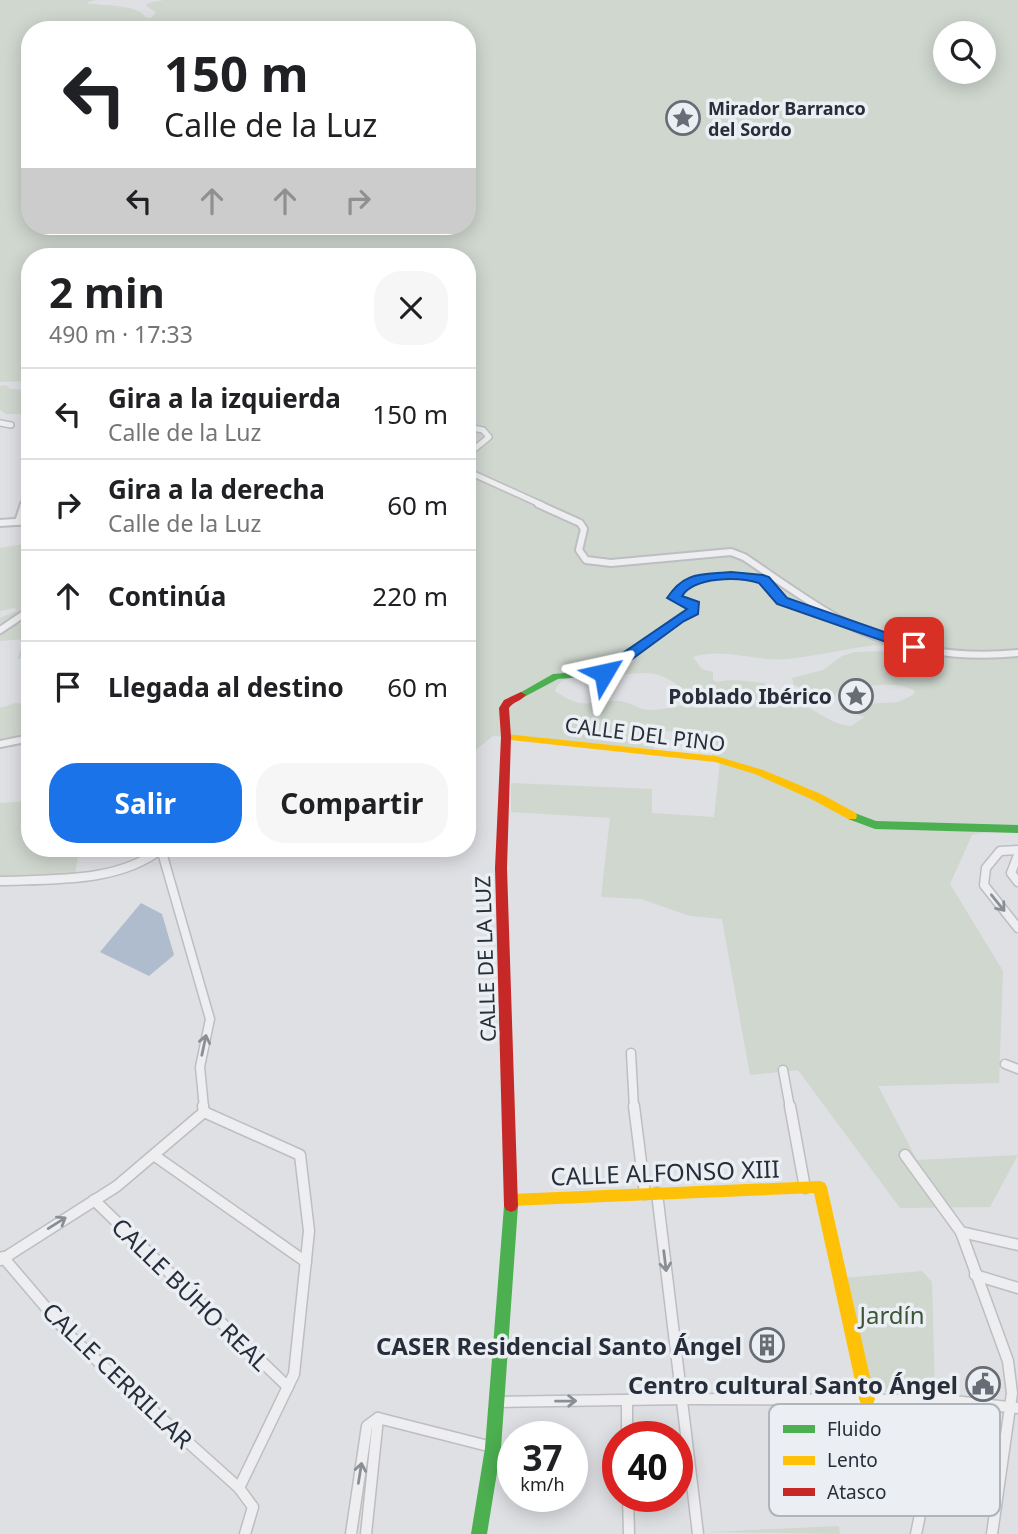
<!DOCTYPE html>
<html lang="es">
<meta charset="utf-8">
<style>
:root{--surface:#fff;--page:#f6f6f6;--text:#202124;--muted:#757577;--line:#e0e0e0;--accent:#1a73e8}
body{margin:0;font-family:"Noto Sans",sans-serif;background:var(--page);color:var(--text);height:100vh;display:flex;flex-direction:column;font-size:26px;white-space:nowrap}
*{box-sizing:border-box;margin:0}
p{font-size:23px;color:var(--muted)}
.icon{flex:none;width:38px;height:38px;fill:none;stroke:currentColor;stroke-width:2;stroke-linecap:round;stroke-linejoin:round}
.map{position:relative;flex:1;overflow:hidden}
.panel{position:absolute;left:21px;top:248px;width:455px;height:609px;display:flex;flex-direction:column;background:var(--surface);border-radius:28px;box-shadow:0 4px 18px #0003}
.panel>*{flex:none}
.top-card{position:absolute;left:21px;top:21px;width:455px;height:214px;border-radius:28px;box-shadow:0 4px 18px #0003;background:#fff;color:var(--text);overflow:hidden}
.controls{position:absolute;left:933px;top:21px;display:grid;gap:14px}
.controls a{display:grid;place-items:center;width:63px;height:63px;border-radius:50%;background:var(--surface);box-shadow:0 4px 18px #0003;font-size:35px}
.speed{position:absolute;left:497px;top:1421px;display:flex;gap:14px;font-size:35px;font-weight:700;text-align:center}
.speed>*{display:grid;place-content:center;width:91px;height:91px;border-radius:50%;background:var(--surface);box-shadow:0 4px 18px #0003;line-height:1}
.speed small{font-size:18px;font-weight:400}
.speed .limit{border:10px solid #d22;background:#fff;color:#111}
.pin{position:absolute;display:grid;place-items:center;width:60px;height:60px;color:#fff;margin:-30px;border-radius:14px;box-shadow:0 4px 10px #0006}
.me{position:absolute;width:77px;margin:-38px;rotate:54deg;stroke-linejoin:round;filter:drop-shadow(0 0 5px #0008)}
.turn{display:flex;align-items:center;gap:24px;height:147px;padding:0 28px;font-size:32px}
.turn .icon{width:91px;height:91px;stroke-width:2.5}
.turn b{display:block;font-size:49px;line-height:60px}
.lanes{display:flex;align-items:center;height:66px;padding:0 28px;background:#0003;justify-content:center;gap:35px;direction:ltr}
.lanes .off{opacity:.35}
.round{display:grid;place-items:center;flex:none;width:74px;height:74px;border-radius:28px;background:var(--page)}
.summary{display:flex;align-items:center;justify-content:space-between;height:119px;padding:0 28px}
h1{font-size:42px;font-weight:700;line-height:52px}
.cta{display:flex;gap:14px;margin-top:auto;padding:14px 28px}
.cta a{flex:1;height:80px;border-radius:28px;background:var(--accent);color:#fff;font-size:28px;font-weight:700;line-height:80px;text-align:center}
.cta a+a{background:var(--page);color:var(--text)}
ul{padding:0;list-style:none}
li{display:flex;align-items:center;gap:21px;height:91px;padding:0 28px;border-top:2px solid var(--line)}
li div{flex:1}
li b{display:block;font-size:26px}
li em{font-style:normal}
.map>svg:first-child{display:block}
</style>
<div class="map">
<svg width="1018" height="1534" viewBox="0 0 1018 1534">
<rect width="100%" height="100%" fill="#dee0e3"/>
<g fill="#cfd7cf" fill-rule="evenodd">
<path d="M0,0H95L86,3C102,6 138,4 145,17L151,18L156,12L146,6L148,3L164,0H1018V826L972,835L950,884L1003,971L999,1083L878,1086L917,1160L1018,1155L990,1207L900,1208L798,1070L750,1075L722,919L690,916L641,899L601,897L610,818L511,812V783L652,789V813L714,817L720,762L712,756L710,734L654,730V749L493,736L467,757V257H124L128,256L122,254L30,257V368L25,371L30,372V381L0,382ZM30,30H467V226H30ZM945,33H984V72H945ZM874,645L891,647V651L855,652L842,656L823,670L792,678L794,685L829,699H833L839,689C861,688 895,679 915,691L913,695L898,702L866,704L865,708C856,711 847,706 838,709L865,717L851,726C826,725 802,696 774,695L764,683C749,682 732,678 717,682L713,680V672L702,669L693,657C725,647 755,662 787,659C816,656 845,649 874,645ZM644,673C667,673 677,686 696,697C691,706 660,710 649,710C638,710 630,701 618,701C588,701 584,711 555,691C558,681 565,679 575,677Z"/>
<path d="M5,385L11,389L30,390V414H6L0,410V386Z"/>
<path d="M30,543V608L0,623V618L16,611L15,608L0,611V548Z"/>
<path d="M30,623V657L17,659L25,639L0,641V630L5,625Z"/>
<path d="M16,703L30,704L27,714L30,732L25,736L0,743V708Z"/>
<path d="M30,801V849H79L75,875L0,881V803Z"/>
<path d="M922,1271L932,1282L935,1394L868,1391L844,1278Z"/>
<path d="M839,1526L840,1534L709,1532Z"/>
</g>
<path fill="#aebccd" d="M141,903L162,914L174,955L149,976L100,952Z"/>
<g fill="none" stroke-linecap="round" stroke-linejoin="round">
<g stroke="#bcbec1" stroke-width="8">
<g id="street-far3">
<path d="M0,423L11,425"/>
<path d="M467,427L483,430L489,437L467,455"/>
<path d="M467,471L542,505"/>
<path d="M23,505L30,499"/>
</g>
</g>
<g stroke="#bcbec1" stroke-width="10">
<g id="street-far2">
<path d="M538,504L580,523L584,529L579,550L586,560L611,563L731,552L744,557C777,579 809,603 844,622C896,650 960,659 1018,653"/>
<path d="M18,522L24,504"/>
<path d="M0,523L30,521"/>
<path d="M0,630L30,610"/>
<path d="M0,744L30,738"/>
</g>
</g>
<g stroke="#bcbec1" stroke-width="11">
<g id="street-far1">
<path d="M161,849L210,1019L200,1067L204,1108"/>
<path d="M1018,850L1000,851L986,868L984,885L1018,928"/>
<path d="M1018,855L1011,873L1018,882"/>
<path d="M0,881C52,879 118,883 161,849"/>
<path d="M631,1053L634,1108"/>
<path d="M1005,1064L1018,1069"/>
<path d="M783,1070L790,1108"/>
</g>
</g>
<g stroke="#bcbec1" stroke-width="13">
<g id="street">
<path d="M203,1106L204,1112"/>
<path d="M634,1106L645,1194"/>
<path d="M790,1106L805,1188"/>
<path d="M204,1112L300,1155L309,1231L294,1374L239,1488L253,1507L245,1534"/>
<path d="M905,1155L961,1232L1008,1361L1012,1393L992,1534"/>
<path d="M155,1156L306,1262"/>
<path d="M657,1193L698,1534"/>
<path d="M94,1200L288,1387"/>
<path d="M961,1232L1018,1245"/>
<path d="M3,1257L71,1337L239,1488"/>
<path d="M1,1260L117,1186L204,1112"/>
<path d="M975,1275L1018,1288"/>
<path d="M627,1400V1437"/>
<path d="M498,1402L684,1399L944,1400L1018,1408"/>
<path d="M628,1496L629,1534"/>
<path d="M351,1534L367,1426L378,1418"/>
<path d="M366,1534L378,1418L492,1447"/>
<path d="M916,1534L944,1400"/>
</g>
</g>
<use href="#street-far3" stroke="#eeeef0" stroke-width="5"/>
<use href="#street-far2" stroke="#eeeef0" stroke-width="6"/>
<use href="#street-far1" stroke="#eeeef0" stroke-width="8"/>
<use href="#street" stroke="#eeeef0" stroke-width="10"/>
<g fill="#4caf50" fill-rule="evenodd">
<path d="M741,572L765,577L785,598L797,604L860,626L862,628L857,631L854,630C831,622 808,616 786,606C775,601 771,591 762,583C744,568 695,582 679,595L681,598L697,603L699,605L696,613L655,639L607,675L558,679L524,697L521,698L516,695L553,674L602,670L607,668L649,635L689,610V606L675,602L669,595C688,576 716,573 741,572Z"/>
<path d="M852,812L876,821L1018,825V833L875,829L848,819L847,816Z"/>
<path d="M511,1200L516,1202L518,1206L501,1448L487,1534H471L485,1448L504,1206L506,1202Z"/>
</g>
<g fill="#ffc107" fill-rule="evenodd">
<path d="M506,734L716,756L763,770L821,794L856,813L857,816L856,819H848L813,800L755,774L715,762L502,739L501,737L502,735Z"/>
<path d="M820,1181L825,1183L827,1187L875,1399L873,1404L867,1407L861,1404L859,1399L814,1193L511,1206L506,1204L504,1200L506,1196L511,1194Z"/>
</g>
<path fill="#c62828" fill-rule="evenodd" d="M521,692L526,695C521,701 513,702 509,708L511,737L507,868L518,1206L516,1210L511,1212L506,1210L504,1206L495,868L501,737L499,708L504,700Z"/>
</g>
<defs><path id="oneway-shaft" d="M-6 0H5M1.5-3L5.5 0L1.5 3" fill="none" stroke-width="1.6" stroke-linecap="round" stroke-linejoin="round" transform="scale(1.75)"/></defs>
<g stroke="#8a8e95">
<use href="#oneway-shaft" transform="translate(998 903) rotate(51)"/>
<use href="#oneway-shaft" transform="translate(204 1045) rotate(-78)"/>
<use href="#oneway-shaft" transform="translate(57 1223) rotate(-32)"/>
<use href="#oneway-shaft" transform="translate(665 1261) rotate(83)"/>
<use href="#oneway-shaft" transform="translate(566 1401) rotate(-1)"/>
<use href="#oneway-shaft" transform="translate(360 1473) rotate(-81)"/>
</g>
<path fill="#1a73e8" stroke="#114b97" stroke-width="2" d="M731,572L763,575L769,577L787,598L919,644L922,647L919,650H909L777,604L759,583C739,577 695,576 682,596L699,602L698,614L684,621L609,676H598L596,673L598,670L687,609L667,598C685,571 701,575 731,572Z"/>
<defs>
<g id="sight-ring" transform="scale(1.75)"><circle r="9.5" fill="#ebeff3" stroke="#676c75" stroke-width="1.5"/><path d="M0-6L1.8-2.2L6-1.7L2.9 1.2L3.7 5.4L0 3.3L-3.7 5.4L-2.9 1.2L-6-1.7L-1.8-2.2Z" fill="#676c75"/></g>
<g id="building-ring" transform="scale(1.75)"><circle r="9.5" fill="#ebeff3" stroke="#676c75" stroke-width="1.5"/><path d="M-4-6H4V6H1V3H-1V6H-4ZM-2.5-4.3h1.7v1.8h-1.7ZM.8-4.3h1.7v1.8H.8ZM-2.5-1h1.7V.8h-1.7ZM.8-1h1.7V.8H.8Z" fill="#676c75"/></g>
<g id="civic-ring" transform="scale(1.75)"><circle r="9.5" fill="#ebeff3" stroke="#676c75" stroke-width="1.5"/><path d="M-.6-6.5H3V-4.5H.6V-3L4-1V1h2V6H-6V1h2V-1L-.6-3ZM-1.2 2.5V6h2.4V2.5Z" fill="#676c75"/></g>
</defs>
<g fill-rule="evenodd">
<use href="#sight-ring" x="683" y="118"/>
<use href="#sight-ring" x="856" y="696"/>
<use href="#building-ring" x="767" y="1345"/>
<use href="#civic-ring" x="983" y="1384"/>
</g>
<g text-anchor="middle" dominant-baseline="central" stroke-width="7" stroke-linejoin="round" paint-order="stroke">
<g font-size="18" font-weight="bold" fill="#272e3a" stroke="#ebeff3" text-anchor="start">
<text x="708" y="108">Mirador Barranco<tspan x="708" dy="21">del Sordo</tspan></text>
</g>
<g font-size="21" font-weight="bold" fill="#272e3a" stroke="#ebeff3" text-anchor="end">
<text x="832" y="696">Poblado Ibérico</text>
</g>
<g font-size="21" fill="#272e3a" stroke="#ebeff3">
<text transform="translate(645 734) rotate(7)">CALLE DEL PINO</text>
<text transform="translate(485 959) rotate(-92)">CALLE DE LA LUZ</text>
</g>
<g font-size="24" fill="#272e3a" stroke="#ebeff3">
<text transform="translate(665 1172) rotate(-2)">CALLE ALFONSO XIII</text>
<text transform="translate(191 1294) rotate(44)">CALLE BÚHO REAL</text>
<text transform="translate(118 1375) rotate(44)">CALLE CERRILLAR</text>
</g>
<g font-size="24" fill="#3b5536" stroke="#ebeff3">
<text x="892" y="1314">Jardín</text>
</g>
<g font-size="24" font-weight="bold" fill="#272e3a" stroke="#ebeff3" text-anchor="end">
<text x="742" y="1345">CASER Residencial Santo Ángel</text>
<text x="958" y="1384">Centro cultural Santo Ángel</text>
</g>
</g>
<rect x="769" y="1404" width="231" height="112" rx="10" fill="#ebeff3" stroke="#b0b5bc" stroke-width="2"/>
<rect x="783" y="1425" width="32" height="8" fill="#4caf50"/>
<rect x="783" y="1456" width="32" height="9" fill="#ffc107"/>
<rect x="783" y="1488" width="32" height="8" fill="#c62828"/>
<g font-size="19" fill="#272e3a">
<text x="827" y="1436">Fluido</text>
<text x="827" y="1467">Lento</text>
<text x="827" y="1499">Atasco</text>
</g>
</svg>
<div class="controls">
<a><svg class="icon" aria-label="search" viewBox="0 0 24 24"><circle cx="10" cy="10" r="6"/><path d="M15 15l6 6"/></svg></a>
</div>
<div class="speed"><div>37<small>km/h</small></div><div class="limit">40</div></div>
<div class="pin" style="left:914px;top:647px;background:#d93025"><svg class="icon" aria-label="arrive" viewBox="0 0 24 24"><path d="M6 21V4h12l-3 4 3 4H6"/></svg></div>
<svg class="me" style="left:604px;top:673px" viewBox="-20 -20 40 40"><path d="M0-17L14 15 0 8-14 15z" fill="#1a73e8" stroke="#fff" stroke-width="4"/></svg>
<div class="top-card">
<div class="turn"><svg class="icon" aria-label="left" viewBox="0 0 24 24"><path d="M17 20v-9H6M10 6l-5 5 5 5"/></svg><div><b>150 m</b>Calle de la Luz</div></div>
<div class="lanes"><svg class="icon" aria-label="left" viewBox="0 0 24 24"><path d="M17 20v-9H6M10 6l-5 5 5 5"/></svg><svg class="icon off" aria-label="ahead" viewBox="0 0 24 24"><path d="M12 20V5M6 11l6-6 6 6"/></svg><svg class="icon off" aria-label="ahead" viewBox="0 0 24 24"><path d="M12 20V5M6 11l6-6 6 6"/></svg><svg class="icon off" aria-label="right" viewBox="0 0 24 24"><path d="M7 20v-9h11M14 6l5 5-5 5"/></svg></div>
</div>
<section class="panel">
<div class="summary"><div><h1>2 min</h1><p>490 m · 17:33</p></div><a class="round"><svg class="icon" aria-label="close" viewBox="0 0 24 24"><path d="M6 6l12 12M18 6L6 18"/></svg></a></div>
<ul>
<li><svg class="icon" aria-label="left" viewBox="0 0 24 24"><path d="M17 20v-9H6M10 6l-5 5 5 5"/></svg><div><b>Gira a la izquierda</b><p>Calle de la Luz</p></div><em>150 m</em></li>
<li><svg class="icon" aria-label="right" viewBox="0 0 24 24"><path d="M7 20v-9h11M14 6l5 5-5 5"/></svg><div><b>Gira a la derecha</b><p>Calle de la Luz</p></div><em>60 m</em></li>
<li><svg class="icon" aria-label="ahead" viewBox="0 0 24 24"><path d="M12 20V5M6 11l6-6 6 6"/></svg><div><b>Continúa</b></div><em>220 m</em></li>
<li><svg class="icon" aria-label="arrive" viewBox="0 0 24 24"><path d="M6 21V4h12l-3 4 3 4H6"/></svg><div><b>Llegada al destino</b></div><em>60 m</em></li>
</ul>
<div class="cta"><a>Salir</a><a>Compartir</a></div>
</section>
</div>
